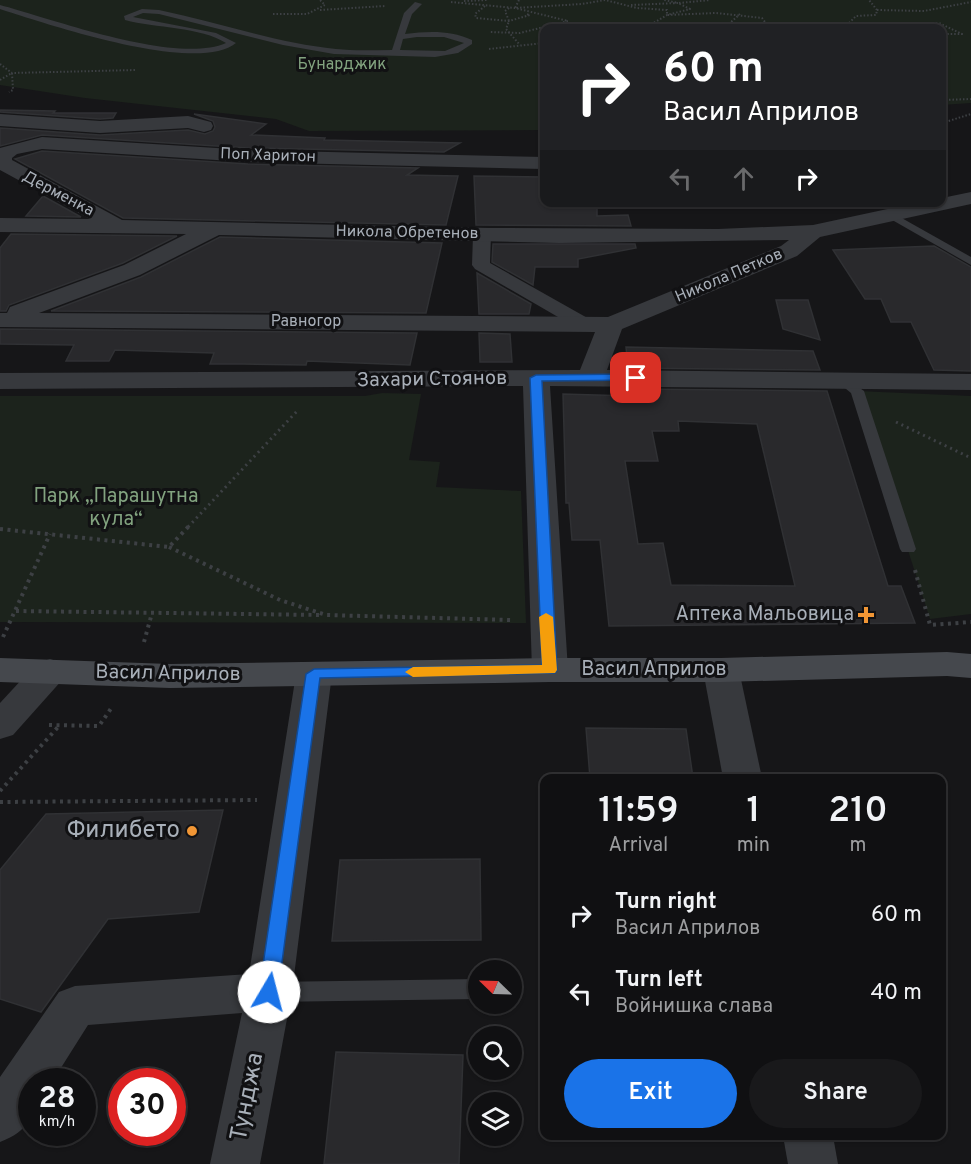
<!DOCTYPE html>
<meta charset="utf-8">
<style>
:root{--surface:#101012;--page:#19191b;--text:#f1f3f6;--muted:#9c9d9f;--line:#303032;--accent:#1a73e8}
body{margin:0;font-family:Overpass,sans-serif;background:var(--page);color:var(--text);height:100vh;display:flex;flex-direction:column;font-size:22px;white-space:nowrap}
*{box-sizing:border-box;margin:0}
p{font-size:20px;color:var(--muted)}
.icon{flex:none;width:33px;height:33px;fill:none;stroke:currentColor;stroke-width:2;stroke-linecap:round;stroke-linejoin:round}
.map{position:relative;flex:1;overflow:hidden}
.panel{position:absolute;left:540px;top:774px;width:406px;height:366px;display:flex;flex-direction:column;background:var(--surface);border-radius:12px;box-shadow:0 2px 4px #0004,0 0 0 2px var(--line)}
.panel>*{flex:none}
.banner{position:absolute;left:540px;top:24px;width:406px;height:183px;border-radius:12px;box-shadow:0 2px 4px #0004,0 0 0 2px var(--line);background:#202124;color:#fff;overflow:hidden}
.needle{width:39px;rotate:293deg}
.buttons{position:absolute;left:468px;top:960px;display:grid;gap:12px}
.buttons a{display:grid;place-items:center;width:54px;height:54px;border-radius:50%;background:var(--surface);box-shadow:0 2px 4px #0004,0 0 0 2px var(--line);font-size:30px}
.speed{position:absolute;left:18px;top:1068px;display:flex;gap:12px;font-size:30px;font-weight:700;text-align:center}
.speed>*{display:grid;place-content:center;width:78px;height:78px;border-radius:50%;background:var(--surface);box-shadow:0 2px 4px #0004,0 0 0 2px var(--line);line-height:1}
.speed small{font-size:15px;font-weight:400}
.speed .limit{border:9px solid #d22;background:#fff;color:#111}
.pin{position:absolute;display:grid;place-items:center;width:51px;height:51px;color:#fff;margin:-26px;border-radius:12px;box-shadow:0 3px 9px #0006}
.me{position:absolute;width:66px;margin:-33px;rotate:8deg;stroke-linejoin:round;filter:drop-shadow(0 0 4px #0008)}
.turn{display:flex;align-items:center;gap:21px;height:126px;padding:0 24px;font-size:27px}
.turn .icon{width:78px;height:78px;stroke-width:2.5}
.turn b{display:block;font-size:42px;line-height:51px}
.lanes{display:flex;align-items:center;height:57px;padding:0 24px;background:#0003;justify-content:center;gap:30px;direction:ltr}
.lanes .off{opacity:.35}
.eta{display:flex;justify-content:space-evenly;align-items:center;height:102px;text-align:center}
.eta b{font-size:36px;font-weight:600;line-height:42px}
.primary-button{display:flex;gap:12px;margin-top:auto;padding:12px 24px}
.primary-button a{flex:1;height:69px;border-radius:36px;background:var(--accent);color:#fff;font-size:24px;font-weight:600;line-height:69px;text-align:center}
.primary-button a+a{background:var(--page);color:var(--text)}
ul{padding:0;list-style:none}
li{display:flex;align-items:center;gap:18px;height:78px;padding:0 24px}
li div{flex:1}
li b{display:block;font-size:22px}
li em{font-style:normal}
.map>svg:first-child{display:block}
</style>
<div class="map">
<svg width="971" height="1164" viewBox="0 0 971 1164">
<rect width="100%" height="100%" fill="#161618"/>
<g fill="#1c231c">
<path d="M0,0H971V103L942,105V28H544V130L309,131L276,119L85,98L0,85Z"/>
<path d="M857,391L971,396V614L930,619Z"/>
<path d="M382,393L421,394L409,460L440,462L436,487L521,491L526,623L0,622V396H365Z"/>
</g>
<g fill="#29292c" stroke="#303134" stroke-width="1.5" fill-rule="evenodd">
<path d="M0,110L55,111L53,113H116L113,118L100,119L0,112Z"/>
<path d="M194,114L266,124L251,135L325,138L324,140L460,143L444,152L248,148L42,135L0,146V128L100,135L188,130L205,134L213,131L215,127L213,121Z"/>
<path d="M42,151L248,164L418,168L407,175L458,176L446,225L123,218L15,159Z"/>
<path d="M474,176L544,177V202L597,205V216L628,215L631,226L476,225Z"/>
<path d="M43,196L81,217L26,216Z"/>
<path d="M11,234L177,236L123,263L9,305L6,311H0V248Z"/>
<path d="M220,237L442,243L426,313L51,311L141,277Z"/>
<path d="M493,244H635L636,248L578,259V267H535L533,285L492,262Z"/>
<path d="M934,246L971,267V371L934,370L911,322H891L881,299H865L833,250Z"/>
<path d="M477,273L531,304L529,314H479Z"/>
<path d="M776,300H808L820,340L783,329Z"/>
<path d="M0,329L417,333L410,365L307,361L306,365L243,364H210L214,353L115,350L109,361H66L74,345L0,344Z"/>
<path d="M479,333L510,334L512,362H480Z"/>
<path d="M626,347L813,351L820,370L628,368Z"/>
<path d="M630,389L827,391L888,586H901L915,623L609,626L600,540H572L569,503H566L563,394L630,396ZM678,421L757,424L795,586L671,585L663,543L638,544L625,461H658L652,431H679Z"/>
<path d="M586,728L686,729L693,778H590Z"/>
<path d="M223,810L199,912L108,919L41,1012L0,999V870L46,814Z"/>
<path d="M480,859L481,940L332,941L340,860Z"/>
<path d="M336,1052L463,1055L459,1164H324Z"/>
</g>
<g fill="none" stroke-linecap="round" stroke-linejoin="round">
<g stroke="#3d4044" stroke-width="2" stroke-dasharray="1.5 2" stroke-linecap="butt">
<path d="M519,0L515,8L582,4L605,0L637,8L667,10V15L716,13L762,18L765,22L760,25L791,28"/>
<path d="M464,1L487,0"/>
<path d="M451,2L515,8L568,21L520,33L490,32"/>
<path d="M679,3L710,0"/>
<path d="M631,5L678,3L664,0"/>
<path d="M485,6L475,14L476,18L509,21L530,15L526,14"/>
<path d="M509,8L505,11L509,21L506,29L520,45"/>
<path d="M320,10L385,6"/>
<path d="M877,10L924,11L971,2"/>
<path d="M273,14H307L325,5L320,0"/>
<path d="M645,28L667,15L690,9L678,3"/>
<path d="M715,28L730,23L740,14"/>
<path d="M862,28L849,23L856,16L876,15L877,10L869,0"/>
<path d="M880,28L939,23L962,34H942"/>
<path d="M489,49L544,43"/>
<path d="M0,64L12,73L136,70"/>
<path d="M0,80L12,73L13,90L9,92"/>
<path d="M942,100L971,99"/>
<path d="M942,123L971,114"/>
</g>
<g stroke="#3d4044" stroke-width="3" stroke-dasharray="2 4" stroke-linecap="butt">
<path d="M896,422L971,458"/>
<path d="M188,527L299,409"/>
</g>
<g stroke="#3d4044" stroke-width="4" stroke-dasharray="3 4.5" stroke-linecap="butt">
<path d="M0,529L169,547L189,526"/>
<path d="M169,547L280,600L326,615L511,620"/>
<path d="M915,570L930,625L971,622"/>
<path d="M16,611L321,615"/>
<path d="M3,637L50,534"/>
<path d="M144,642L152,613"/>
<path d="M49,725L99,726L112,707"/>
<path d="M0,791L59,726"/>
<path d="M0,802L257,800"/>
</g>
<g fill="#37393d" fill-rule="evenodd">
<path d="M415,2L422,4L412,14L405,34C429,31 450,30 472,40V44L458,53L435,57L334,54L283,45L159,14L143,13L133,17L216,33L236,43C197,75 47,24 0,9V5C53,19 176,65 226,43C201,27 155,28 125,20L124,16L142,9L159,10C218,22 276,43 336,49C354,51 373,50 392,50L404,13ZM417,37H444L464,43L445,51L400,50L403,39Z"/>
<path d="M891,212L971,257V265L887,217V213Z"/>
<path d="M841,375L864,391L916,549L914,552H902L900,549L851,393L834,379Z"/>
<path d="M478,979V999L270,1002L262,999L259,992L262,985L270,982Z"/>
</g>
<path fill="#37393d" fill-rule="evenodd" d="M482,230L488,231L491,235L490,263L591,320L594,324L591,328H577L475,269L472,265L473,235L476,231Z"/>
<g fill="#37393d" fill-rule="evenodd">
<path d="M0,114L100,121L188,116L211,122L213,126L211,130L204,132L188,128L100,133L0,126Z"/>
<path d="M42,137L248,150L544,157V169L248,162L42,149L17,154L12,158V160L122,220L489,228L718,229L813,225L920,202H942V198L971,192V204L820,237L797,256L622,329L607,370L971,374V390L550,386L568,670L563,678L550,682L537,678L532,670L523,386L0,389V373L580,370L595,332L0,327V313H7L10,307L124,265L186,234L0,232V218L90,219L0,170V148ZM219,235L559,243L789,240L781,246L608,317L39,313L140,275Z"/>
<path d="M721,658L734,662L739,670L762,778H723L703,670L708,662Z"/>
<path d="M314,662L327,666L332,674L292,992L260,1164H210L242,1013L88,1025L52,1082H32C32,1114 34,1129 0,1142V1077L59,992L75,986L249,974L296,674L301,666Z"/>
<path d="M783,1136H833L838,1164H788Z"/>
</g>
<path fill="#37393d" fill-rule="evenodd" d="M50,659L63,663L68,671L63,679L13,735L0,739V703L37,663Z"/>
<path fill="#45484d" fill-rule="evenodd" d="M947,652L971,654V678L947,676L721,682H550L170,688L0,682V658L170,664L550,658H721Z"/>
</g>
<path fill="#1a73e8" stroke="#114b97" stroke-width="1.5" d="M636,374L641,378L640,380L542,381L557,670L555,673L320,678L278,992L275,997L269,1000L262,997L259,992L306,674L314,669L542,665L530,378L536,375Z"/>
<path fill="#f59e0b" d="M546,613L553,617L557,670L555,673L413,677L405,672L413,667L542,665L539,617Z"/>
<g fill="#f19635" stroke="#111113" stroke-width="2">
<path d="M863 606h6v6h6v6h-6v6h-6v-6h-6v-6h6z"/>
<circle cx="192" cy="831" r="6"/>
</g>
<g text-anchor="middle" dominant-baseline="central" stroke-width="6" stroke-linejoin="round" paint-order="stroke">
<g font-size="16" fill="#82a37f" stroke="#111113">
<text x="342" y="65">Бунарджик</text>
</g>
<g font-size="16" fill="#a8afb8" stroke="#111113">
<text transform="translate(268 156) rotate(2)">Поп Харитон</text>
<text transform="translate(58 194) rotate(28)">Дерменка</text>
<text transform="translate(407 233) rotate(1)">Никола Обретенов</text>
<text transform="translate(729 276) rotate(-23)">Никола Петков</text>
<text x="306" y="322">Равногор</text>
</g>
<g font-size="20" fill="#a8afb8" stroke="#111113">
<text transform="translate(432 380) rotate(-1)">Захари Стоянов</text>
<text x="654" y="670">Васил Априлов</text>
<text transform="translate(168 674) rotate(1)">Васил Априлов</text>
</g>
<g font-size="20" fill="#82a37f" stroke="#111113">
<text x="116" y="497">Парк „Парашутна<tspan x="116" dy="23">кула“</tspan></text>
</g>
<g font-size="20" fill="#a8afb8" stroke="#111113" text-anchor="end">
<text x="854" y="615">Аптека Мальовица</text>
</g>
<g font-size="24" fill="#a8afb8" stroke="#111113" text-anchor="end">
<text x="180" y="831">Филибето</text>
</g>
<g font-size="24" fill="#a8afb8" stroke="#111113">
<text transform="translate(248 1097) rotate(-79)">Тунджа</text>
</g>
</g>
</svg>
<div class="buttons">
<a><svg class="needle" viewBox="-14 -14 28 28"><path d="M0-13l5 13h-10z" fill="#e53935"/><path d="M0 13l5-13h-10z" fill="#9c9d9f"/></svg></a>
<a><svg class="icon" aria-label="search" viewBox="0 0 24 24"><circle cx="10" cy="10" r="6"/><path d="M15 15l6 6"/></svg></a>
<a><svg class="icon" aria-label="layers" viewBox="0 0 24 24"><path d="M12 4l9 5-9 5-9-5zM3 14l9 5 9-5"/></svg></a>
</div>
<div class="speed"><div>28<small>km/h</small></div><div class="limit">30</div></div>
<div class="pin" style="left:636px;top:378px;background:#d93025"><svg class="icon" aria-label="arrive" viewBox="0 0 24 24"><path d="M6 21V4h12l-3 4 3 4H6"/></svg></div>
<svg class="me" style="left:269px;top:992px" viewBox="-20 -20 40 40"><circle r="19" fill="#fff"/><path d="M0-13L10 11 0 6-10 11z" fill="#1a73e8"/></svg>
<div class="banner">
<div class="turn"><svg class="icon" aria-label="right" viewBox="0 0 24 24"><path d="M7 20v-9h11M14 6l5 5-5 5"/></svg><div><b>60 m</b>Васил Априлов</div></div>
<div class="lanes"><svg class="icon off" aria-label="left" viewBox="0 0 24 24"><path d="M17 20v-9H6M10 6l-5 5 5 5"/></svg><svg class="icon off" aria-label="ahead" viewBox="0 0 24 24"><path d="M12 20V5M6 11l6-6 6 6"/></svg><svg class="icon" aria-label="right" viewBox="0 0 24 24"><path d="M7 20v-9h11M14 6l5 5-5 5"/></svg></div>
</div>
<section class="panel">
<div class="eta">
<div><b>11:59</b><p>Arrival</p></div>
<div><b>1</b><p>min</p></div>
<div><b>210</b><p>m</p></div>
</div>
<ul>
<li><svg class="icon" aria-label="right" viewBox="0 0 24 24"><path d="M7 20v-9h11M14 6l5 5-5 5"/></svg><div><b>Turn right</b><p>Васил Априлов</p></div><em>60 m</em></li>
<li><svg class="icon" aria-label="left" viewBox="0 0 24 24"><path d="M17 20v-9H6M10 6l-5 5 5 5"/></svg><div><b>Turn left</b><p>Войнишка слава</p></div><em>40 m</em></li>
</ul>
<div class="primary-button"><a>Exit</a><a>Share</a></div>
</section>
</div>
